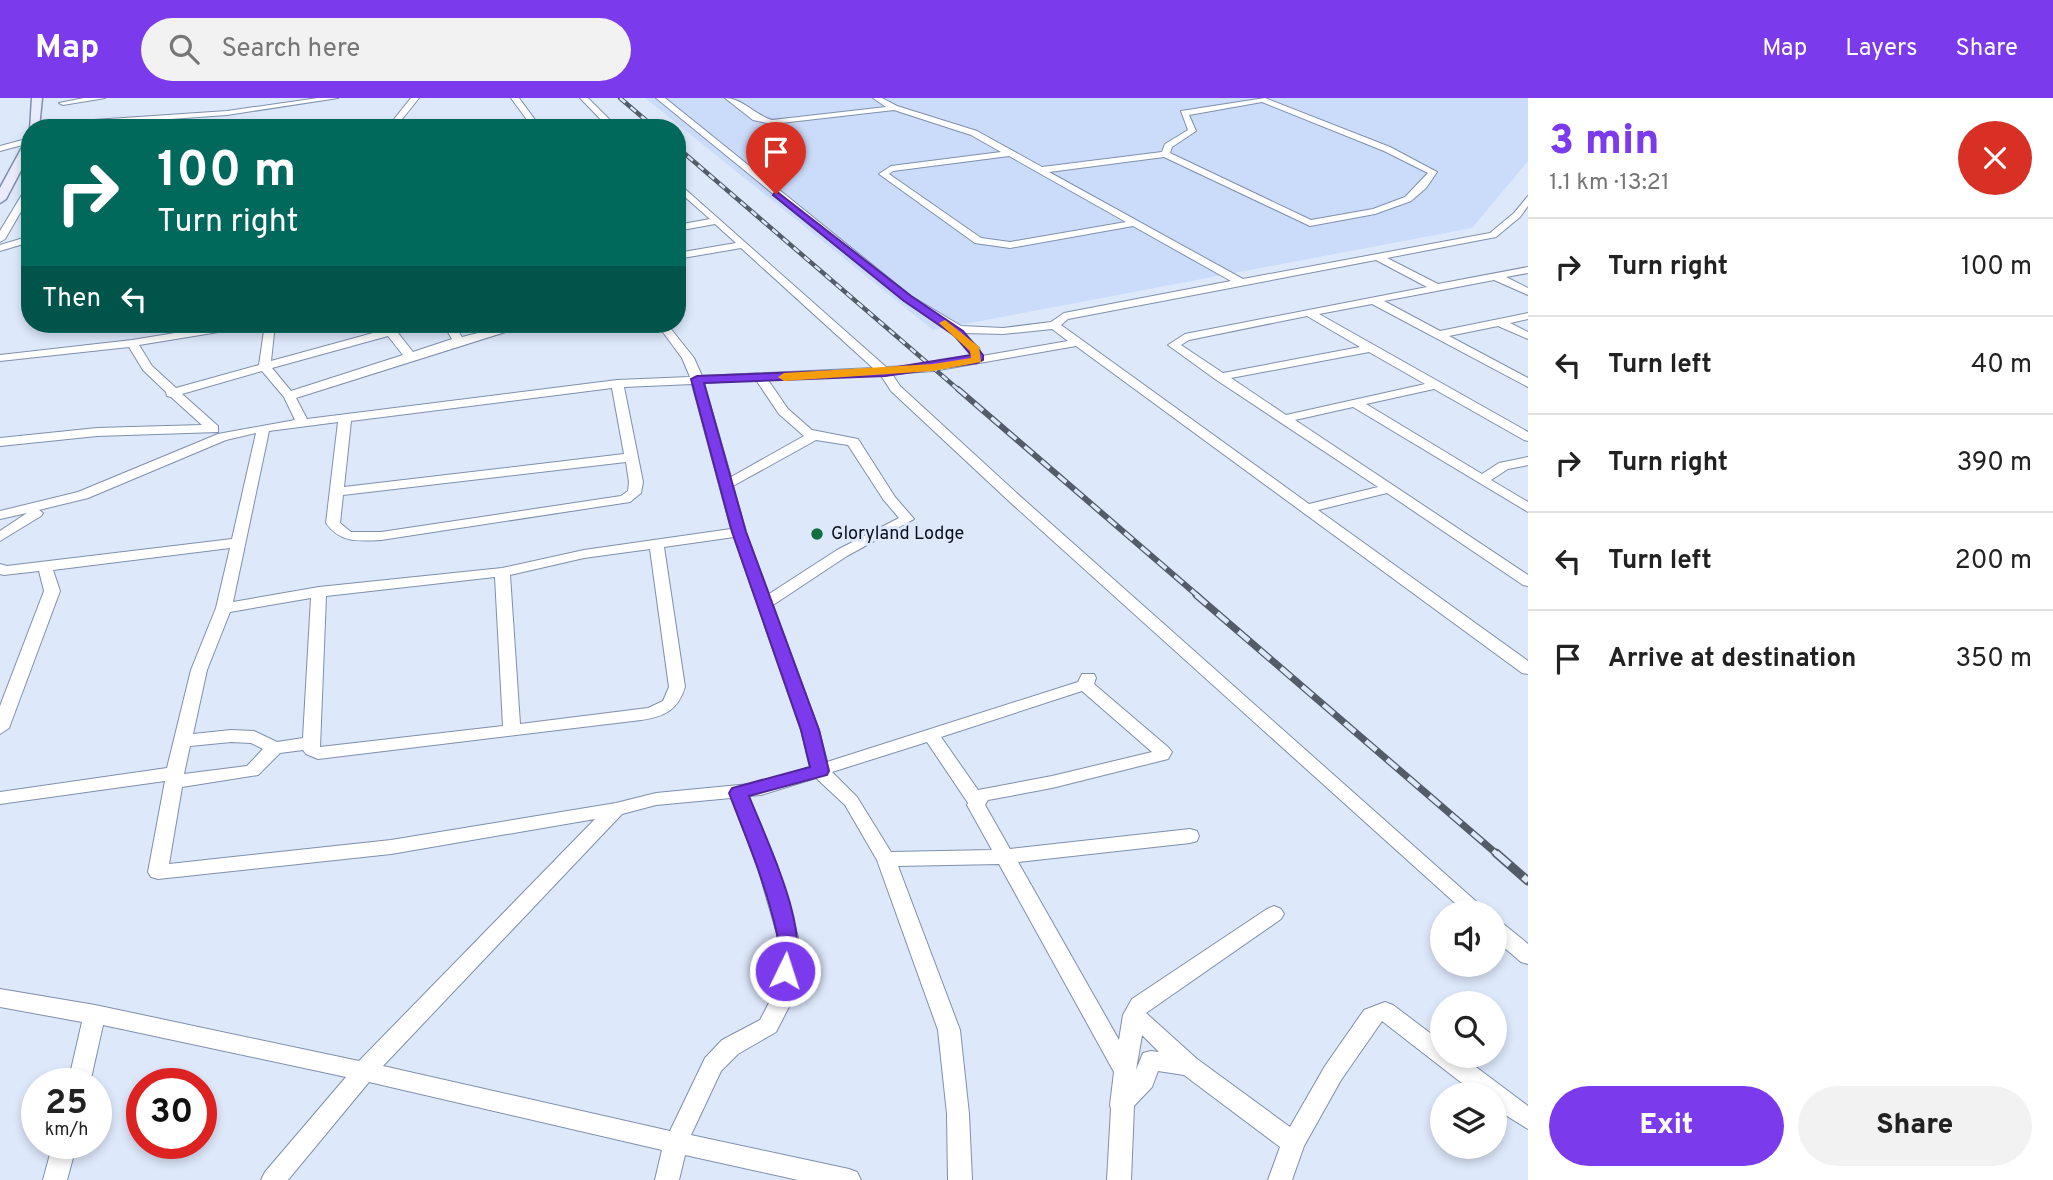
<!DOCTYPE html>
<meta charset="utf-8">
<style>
:root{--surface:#fff;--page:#f2f2f2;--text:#222;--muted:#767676;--line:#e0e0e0;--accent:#7c3aed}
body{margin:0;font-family:Overpass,sans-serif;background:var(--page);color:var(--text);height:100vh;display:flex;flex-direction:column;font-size:26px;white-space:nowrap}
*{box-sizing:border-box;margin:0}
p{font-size:23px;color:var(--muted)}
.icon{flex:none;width:38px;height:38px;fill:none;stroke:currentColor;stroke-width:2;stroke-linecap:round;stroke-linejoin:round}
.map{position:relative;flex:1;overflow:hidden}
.sheet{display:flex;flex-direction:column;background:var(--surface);width:525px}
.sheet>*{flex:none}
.guide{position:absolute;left:21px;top:21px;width:665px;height:214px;border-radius:28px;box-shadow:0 4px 10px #0003;background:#00695c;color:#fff;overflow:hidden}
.buttons{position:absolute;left:1430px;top:802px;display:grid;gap:14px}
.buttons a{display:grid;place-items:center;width:77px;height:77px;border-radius:50%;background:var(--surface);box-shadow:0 4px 10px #0003;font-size:35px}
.speed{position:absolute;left:21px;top:970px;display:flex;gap:14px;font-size:35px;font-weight:700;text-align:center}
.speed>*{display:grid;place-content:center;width:91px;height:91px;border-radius:50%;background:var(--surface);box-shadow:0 4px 10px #0003;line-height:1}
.speed small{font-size:18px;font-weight:400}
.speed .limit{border:10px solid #d22;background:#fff;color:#111}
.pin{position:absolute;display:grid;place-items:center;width:60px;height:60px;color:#fff;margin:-72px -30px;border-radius:50% 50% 50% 0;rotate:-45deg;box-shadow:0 0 7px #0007}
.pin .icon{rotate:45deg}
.me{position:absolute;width:77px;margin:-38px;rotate:4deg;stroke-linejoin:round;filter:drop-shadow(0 0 5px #0008)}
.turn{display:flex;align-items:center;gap:24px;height:147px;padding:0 21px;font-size:32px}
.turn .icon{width:91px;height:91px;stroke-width:2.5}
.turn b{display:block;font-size:49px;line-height:60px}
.then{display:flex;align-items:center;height:66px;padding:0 21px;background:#0003;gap:14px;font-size:26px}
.round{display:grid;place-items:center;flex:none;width:74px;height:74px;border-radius:37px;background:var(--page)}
.head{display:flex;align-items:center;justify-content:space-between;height:119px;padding:0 21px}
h1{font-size:42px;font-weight:800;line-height:52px;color:var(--accent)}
.primary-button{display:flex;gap:14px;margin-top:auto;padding:14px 21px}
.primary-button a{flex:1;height:80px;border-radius:42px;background:var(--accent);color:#fff;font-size:28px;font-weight:800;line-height:80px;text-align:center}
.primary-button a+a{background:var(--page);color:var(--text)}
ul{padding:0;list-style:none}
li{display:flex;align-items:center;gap:21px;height:98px;padding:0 21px;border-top:2px solid var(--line)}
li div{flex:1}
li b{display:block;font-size:26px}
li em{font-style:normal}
header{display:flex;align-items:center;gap:42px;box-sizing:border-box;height:98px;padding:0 35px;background:var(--accent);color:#fff}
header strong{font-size:33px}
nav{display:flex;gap:38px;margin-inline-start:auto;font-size:24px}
.search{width:490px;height:63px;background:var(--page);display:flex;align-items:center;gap:18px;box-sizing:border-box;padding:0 24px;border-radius:38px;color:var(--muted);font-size:26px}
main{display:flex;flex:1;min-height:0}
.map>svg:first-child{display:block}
</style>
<header>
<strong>Map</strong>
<div class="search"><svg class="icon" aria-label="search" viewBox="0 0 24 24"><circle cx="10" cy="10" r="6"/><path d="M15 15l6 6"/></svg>Search here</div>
<nav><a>Map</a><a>Layers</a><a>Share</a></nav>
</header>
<main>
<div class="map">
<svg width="1528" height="1082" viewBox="0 0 1528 1082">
<rect width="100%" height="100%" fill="#dde8fb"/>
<path fill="#cbdcfb" d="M645,0H1528V63L1472,130L933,232Z"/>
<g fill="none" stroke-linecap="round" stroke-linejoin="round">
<g stroke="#7f8fac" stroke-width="2">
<g id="street">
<path d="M84,0H105L63,7L59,5Z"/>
<path d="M318,0H338L227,17L44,30L31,28L35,26L227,13Z"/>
<path d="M411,0H419L395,30H387Z"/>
<path d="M511,0H519L541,30H533Z"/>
<path d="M580,0H588L618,30H609Z"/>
<path d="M656,0H665L911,198L961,228L1003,230L1051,224L1064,215L1231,183L1133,128L1010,150L975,145L879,76L891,68L1001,54L971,37L894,12L772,26L753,22L725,0C742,0 755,17 772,22L886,9L873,0H882L897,8L977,33L1042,69L1162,54L1165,46L1188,32L1181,13L1265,0L1390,49L1437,74L1426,90L1411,103L1375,116L1310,128L1164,59L1049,74L1243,181L1490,135L1514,115L1528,98V108L1520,119L1496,139L1387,160L1438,186L1528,169V175L1506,179L1528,190V197L1494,182L1384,203L1440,233L1528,215V221L1510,225L1528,234V241L1498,228L1449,238L1528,280V289L1372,206L1319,216L1528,334V343L1524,342L1434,291L1366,306L1482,376L1499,365L1528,359V367L1508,371L1491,382L1528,404V414L1353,309L1295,322L1528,477V488L1523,487L1387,395L1318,412L1528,563V576L1522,575L1076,248L933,273L892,276L900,288L1021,399L1488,814H1465L1011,405L891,293L880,276L768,282L788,311L812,332L858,341L895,399L914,421L847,458L773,507L819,632L827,664L1078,584L1082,576H1094L1096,580L1094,586L1169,650L1172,654L1168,661L1052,690L988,702L985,707L1010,751L1190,731L1197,733L1199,738L1197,743L1190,745L1018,764L1119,942L1123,917L1132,901L1267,811L1274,808L1281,811L1284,816L1281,821L1146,915L1197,961L1290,1029L1325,968L1364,912L1385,904L1393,907L1442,944V957H1460L1528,1008V1031L1494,1010V996H1476L1382,923L1341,982L1304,1048L1292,1082H1268L1280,1049L1184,977L1158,973L1152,989L1134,1008L1131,1082H1107L1111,1011L1110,1007L1114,974L999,766L898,768L960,932L969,1016L972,1082H948L947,1016L938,932L877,762L845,707L816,680L761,697L748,698L777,767L798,839L794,899L776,934L738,956L721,973L691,1037L849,1071L857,1074L861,1082H798L685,1057L679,1082H655L662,1052L369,984L288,1082H261L265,1074L346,979L103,927L90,985H68L82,924L0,909V891L95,907L359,963L595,721L391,756L158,781L151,779L148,774L165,683L0,706V694L167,670L191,572L216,510L230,450L53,472L60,493L9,630L0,636V608L44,493L39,473L4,477L0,476V466L7,468L232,441L256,335L226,342L88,400L39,412L43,415L41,418L0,443V433L27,415L0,421V413L78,394L218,336L295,322L284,299L262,273L182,296L218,328V334L97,338L0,348V340L97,330L202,327L171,299L167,298L166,294L143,272L129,249L0,263V257L132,242L230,226H254L249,229L139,247L152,268L176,290L259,267L265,226H275L271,263L384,232L380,226H391L393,229L406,226H422L398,235L413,254L452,241L443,226H453L462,239L514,226H531L296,300L307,321L617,282L690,279L682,260L657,226H667L694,260L702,278L873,270L741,150L677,161V155L736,145L715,126L677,133V127L710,121L677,92V84L886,269L933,267L971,260L970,253L949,233V229L903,202ZM1262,4L1384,53L1428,75L1405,99L1373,111L1311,122L1170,55L1172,49L1196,33L1189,17ZM1009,58L1126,124L1010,144L981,140L889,76L893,73ZM1376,162L1427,189L1185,236L1168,247L1215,281L1378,389L1309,406L1061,227L1068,221ZM1307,218L1360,249L1223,275L1181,247L1189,242ZM1052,231L1068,243L982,258L979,250L963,235L1003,236ZM388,238L403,257L291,293L272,270ZM1369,254L1425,286L1286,317L1231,280ZM756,282L779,316L804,338L731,379L704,285ZM692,286L731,431L584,452L502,470L319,489L233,504L269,333L338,324L326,425C340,445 358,443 381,442L630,404L641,395L643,384L624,289ZM612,290L624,356L344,389L351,323ZM816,342L848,347L883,401L899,420L837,452L769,496L746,434L733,388ZM626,364L629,384L628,393L621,398L381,434H351L340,425L343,397ZM734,439L801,632L810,669L760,685L656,695L616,705L391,742L169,766L182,689L258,677L280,655L303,652L306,656L318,661L641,622C664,619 678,612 685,589L664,449ZM650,451L669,589L663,603L648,610L520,626L510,477L584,460ZM495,479L503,628L320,649L326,498ZM311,500L303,640L277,644L254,633L231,632L193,636L207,572L230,514ZM1082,593L1152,654L1052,678L978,692L941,639ZM231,644L251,645L263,651L247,668L184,676L190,648ZM927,644L968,705L967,707L992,752L891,754L857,699L832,674ZM731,700L757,767L778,839L772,899L760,922L722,942L705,960L670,1033L383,968L622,716L656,707ZM1142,937L1159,954L1151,953L1143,955L1136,972Z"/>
<path d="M30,40V45L0,53V48Z"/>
<path d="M30,87V98L5,141L0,144V133L26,90Z"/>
<path d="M30,138V144L0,153V147Z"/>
<path d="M1494,821L1501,824L1528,846V866L1521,864L1494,841Z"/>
<path d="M53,1045H77L67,1082H43Z"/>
</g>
</g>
<g stroke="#7f8fac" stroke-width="3">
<g id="secondary">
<path d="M32,0H42L39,30L30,32Z"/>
<path d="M30,41V55L6,101L0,105V90L25,44Z"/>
</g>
</g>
<use href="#street" fill="#fff" fill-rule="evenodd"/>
<use href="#secondary" fill="#eaebfc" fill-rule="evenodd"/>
<g stroke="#545c69" stroke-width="4.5">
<g id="rail-far3">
<path d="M620,0L655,30"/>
<path d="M677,49L960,293"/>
</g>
</g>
<g stroke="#545c69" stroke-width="6">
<path id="rail-far2" d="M958,291L1198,498"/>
</g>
<g stroke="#545c69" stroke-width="7">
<path id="rail-far1" d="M1196,497L1498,757"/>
</g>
<g stroke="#545c69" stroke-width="9">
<path id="rail" d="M1496,755L1528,783"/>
</g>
<use href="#rail-far3" stroke="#dde8fb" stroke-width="2.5" stroke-dasharray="7" stroke-linecap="butt"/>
<use href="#rail-far2" stroke="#dde8fb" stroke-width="3.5" stroke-dasharray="11" stroke-linecap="butt"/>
<use href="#rail-far1" stroke="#dde8fb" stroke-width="4.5" stroke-dasharray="14" stroke-linecap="butt"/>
<use href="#rail" stroke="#dde8fb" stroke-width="6" stroke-dasharray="18" stroke-linecap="butt"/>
</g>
<path fill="#7c3aed" stroke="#51269a" stroke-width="2" d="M776,93L911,198L963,233L983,257V262L977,265L885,278L704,285L746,434L819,632L829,673L827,677L749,698C765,739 814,837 792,879H778C771,866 780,850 777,836C766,787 747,741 729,695L732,690L810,669L801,632L732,434L691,281L697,278L885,271L971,257L955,238L904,203L773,97Z"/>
<path fill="#f59e0b" d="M945,222L979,249L981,264L933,273L784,283L778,279L784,275L933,266L971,260L970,253L939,225Z"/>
<circle fill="#136e41" stroke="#dde8fb" stroke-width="2.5" cx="817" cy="436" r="7"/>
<g text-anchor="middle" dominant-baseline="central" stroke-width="6" stroke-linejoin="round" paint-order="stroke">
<g font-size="18" fill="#0a101a" stroke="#dde8fb" text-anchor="start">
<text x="831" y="436">Gloryland Lodge</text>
</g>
</g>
</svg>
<div class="buttons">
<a><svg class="icon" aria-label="sound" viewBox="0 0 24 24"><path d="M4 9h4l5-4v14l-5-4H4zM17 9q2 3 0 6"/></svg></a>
<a><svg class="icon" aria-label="search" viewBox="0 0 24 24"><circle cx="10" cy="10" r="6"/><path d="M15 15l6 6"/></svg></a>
<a><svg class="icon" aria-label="layers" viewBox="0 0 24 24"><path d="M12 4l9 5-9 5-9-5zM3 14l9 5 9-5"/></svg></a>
</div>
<div class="speed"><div>25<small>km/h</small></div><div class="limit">30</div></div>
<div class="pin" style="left:776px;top:96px;background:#d93025"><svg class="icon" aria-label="arrive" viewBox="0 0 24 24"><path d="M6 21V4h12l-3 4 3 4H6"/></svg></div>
<svg class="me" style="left:785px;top:873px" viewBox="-20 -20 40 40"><circle r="17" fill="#7c3aed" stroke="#fff" stroke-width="3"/><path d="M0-11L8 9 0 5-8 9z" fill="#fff"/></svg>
<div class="guide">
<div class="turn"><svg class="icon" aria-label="right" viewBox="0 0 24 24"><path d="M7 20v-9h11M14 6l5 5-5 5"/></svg><div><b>100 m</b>Turn right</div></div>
<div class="then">Then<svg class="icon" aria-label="left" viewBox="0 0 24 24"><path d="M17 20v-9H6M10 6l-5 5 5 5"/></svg></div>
</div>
</div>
<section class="sheet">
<div class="head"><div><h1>3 min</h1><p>1.1 km · 13:21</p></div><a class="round" style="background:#d93025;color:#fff"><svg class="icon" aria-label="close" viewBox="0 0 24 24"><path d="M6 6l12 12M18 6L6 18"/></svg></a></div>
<ul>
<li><svg class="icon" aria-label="right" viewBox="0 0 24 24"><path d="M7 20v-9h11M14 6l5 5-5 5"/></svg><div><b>Turn right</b></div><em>100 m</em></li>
<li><svg class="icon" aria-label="left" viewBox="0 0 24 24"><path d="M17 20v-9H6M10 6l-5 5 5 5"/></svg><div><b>Turn left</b></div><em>40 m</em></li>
<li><svg class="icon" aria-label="right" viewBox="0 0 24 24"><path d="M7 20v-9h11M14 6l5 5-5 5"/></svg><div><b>Turn right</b></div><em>390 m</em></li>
<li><svg class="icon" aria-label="left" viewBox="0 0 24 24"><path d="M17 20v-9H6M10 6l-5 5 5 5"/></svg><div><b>Turn left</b></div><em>200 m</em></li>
<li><svg class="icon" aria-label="arrive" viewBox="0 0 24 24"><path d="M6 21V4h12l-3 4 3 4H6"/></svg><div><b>Arrive at destination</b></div><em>350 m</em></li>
</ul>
<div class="primary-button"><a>Exit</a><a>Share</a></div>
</section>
</main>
